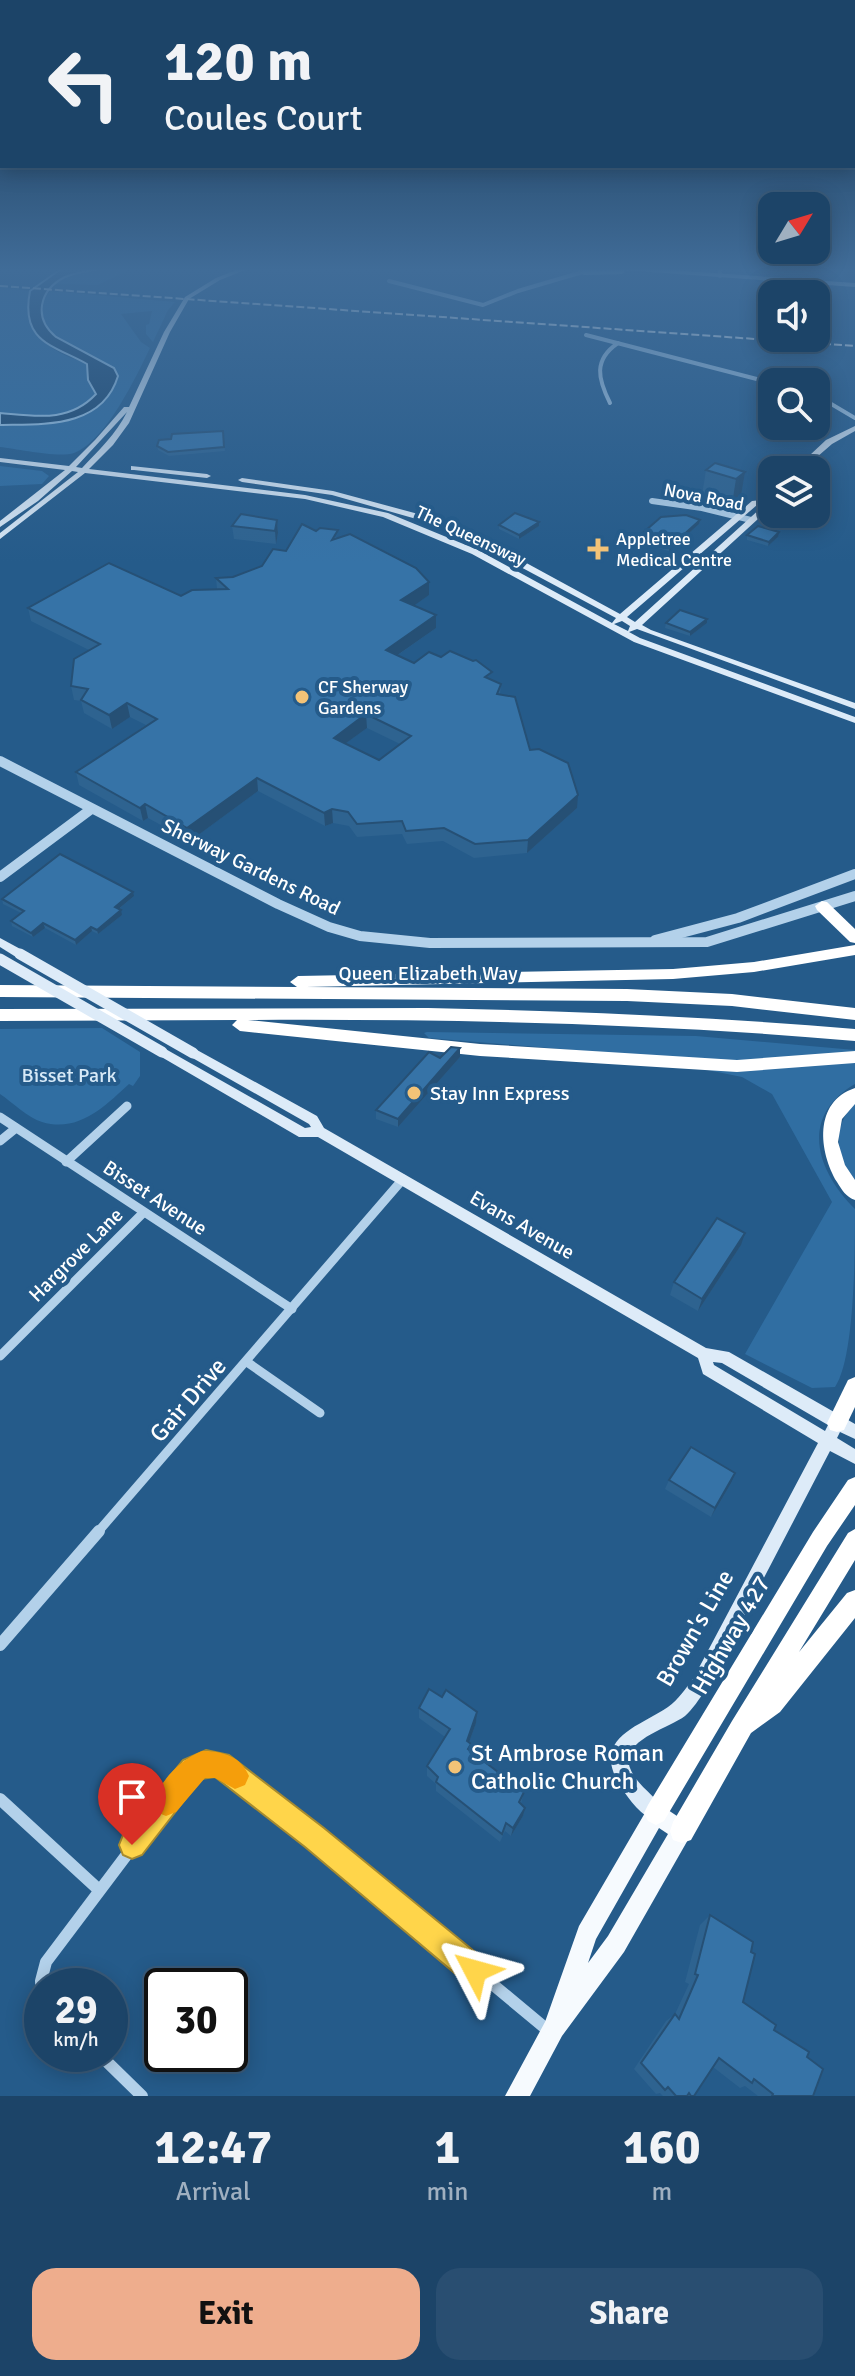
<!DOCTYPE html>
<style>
:root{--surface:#1c4468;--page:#294e71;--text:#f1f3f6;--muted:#a0b0c0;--line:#3a5c7c;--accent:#eead8d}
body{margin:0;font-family:Signika,sans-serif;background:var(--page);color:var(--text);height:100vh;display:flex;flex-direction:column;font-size:30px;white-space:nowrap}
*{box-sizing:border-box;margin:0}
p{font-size:26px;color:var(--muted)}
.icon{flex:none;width:44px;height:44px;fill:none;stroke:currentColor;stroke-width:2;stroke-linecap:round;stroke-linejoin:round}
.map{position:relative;height:2096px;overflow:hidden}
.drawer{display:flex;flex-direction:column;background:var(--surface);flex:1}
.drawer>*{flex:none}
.hud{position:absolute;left:0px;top:0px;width:856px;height:168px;box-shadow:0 4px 20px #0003,0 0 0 2px var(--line);background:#1c4468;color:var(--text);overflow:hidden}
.needle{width:52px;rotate:52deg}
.controls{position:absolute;left:758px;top:192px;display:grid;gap:16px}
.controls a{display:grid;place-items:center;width:72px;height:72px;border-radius:16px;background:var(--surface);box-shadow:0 4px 20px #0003,0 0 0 2px var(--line);font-size:40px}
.speed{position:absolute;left:24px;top:1968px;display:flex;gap:16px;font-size:40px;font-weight:700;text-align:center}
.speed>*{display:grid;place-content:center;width:104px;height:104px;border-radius:50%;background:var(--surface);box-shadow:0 4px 20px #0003,0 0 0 2px var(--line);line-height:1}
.speed small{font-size:20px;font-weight:400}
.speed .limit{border:4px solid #111;border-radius:12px;background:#fff;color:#111}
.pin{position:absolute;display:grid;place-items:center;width:68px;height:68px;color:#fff;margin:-82px -34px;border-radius:50% 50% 50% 0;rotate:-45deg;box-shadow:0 0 8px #0007}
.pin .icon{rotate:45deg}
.me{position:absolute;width:88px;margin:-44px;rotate:309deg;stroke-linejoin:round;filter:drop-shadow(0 0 6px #0008)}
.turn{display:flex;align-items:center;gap:28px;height:168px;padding:0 32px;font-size:36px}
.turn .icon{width:104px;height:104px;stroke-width:2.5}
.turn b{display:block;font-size:56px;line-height:68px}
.eta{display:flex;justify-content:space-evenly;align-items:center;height:136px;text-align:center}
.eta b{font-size:48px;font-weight:700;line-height:56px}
.primary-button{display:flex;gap:16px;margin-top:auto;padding:16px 32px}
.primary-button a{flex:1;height:92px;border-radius:24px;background:var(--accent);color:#111;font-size:32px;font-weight:700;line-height:92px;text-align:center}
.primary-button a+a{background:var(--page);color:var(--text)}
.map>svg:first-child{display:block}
</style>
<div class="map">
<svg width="855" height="2096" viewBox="0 0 855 2096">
<rect width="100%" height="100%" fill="#255b8a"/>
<g fill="#306ea2">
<path d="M103,268H132L98,285L56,284L64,277Z"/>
<path d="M0,287L30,291C26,314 36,340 57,351C66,357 77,359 87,364L88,380L96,394L94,397C59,423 40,416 0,413Z"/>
<path d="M50,291L175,302L168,310L153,342L146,334V325L149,324L152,311L121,314L141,342L150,348C136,377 106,441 74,453C58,458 18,449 0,447V425C36,424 66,429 96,405C111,393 116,386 114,368C87,353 40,343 40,305Z"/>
<path d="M0,466L42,471L49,476L42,484L0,486Z"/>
<path d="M102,1028L140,1052V1076L133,1086L129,1084C105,1106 79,1133 42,1122C28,1118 12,1102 0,1094V1029Z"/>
<path d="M427,1032L696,1036L855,1050V1084C799,1117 816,1170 855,1209C855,1251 855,1358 835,1387L812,1388L745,1354L832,1202L772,1094L742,1077L633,1055L429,1038L424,1033Z"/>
<path d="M855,1103V1183C836,1156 831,1128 855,1103Z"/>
</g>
<path fill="#1a446a" stroke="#a7cdea" stroke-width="2" d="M103,268C91,271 76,272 65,277C39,290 33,318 56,337L114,368L118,376C102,429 42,424 0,425V413C35,416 69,423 96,394L88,380L87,364C53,345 20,342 30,291L61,269Z"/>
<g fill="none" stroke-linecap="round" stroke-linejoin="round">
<g stroke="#b3d1ea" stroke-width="4">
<path d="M720,268V276"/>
<path d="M389,281L483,305L518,291L596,268"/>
<path d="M586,335L772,383"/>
<path d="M816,395L855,418"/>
<path d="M610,403C598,379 593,360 618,343"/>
</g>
<path stroke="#b3d1ea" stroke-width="6" d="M652,501L702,508L751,520"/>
<g stroke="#b3d1ea" stroke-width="9">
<path d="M0,1117L292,1309"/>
<path d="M0,1141L16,1128"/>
<path d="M66,1162L127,1106"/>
<path d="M0,1356L143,1213"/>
<path d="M247,1362L320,1413"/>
<path d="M97,1533L403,1179"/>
</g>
<g stroke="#b3d1ea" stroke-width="12">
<path d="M0,1645L99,1531"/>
<path d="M0,1799L98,1889"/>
<path d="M42,1997L41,1981L46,1962L189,1772L210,1763L224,1767L315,1837L550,2032"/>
<path d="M99,2054L142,2096"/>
</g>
<g stroke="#b3d1ea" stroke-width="10">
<path d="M0,761L278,904L329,927L360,936L430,943L707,942L855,896"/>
<path d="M0,877L90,810"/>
<path d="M655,940L738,918L855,874"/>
</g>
<g fill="#ddebf8" fill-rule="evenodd">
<path d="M241,268H250L220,280L189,299L170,332L129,423L113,445L89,469L305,495L388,513L478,550L612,623L616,618L502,557L427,522L332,495L242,482L238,480L242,478L333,491L433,518L508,553L620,614L752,501L762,500L772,493V499L768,502L769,509L642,625L651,630L855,703V709L637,629L629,632L640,638L855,717V723L634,642L472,554L383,517L305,499L85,473L0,539V533L78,472L72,471L38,501L0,527V521L65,470L0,462V458L69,466L95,440L124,407H129L164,332L185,297L216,278ZM127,412C116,434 99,450 82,468L76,467ZM757,505H761L762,507L635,622L627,617ZM622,621L630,626L628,631L614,624Z"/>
<path d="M582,268H588L587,271L621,270L611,268H643L855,283V287L623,270L625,272L622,274L584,275L581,273Z"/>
<path d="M855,426V431L832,444L802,470H794L826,440Z"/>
<path d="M131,466L207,474L211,476L207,478L134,470H131Z"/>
<path d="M0,938L24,951L26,954L24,957H16L0,947Z"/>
<path d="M162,1047L305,1128L311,1127L309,1124L189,1056L187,1053L189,1050H197L317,1116L324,1128L706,1348L729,1352L855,1424V1439L840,1432L837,1438L855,1449V1464L830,1451L705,1691C699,1699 693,1709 685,1716C668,1729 620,1740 630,1768C637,1787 658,1796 665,1813L662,1819L656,1822C642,1816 629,1800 621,1787C590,1738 637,1728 668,1707C679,1699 685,1689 693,1679L818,1443L703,1374L698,1358L318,1137H299L158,1055L156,1052L158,1049ZM713,1362L722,1363L828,1425L825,1431L714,1365Z"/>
</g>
<path fill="#f6fafe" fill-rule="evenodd" d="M656,1802L689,1824L693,1831L689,1838L624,1952L562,2036L530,2096H505L545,2022L579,1926L649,1806ZM659,1828L668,1834L608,1936L588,1963L596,1939Z"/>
<g fill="#fff" fill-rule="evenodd">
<path d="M822,901L827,902L855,929V943L850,942L817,910L815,906Z"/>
<path d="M855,945V955L754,972L673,979L306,987L627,989L732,994L855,1008V1020L732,1006L627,1001L0,997V985L297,987L290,982L298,976L673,969L754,962Z"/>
<path d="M428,1008C571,1011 713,1017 855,1029V1041C653,1023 451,1019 248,1020L480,1044L737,1060L855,1051V1063L737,1072L480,1056L240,1031L232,1025L237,1020L0,1021V1009Z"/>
<path d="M855,1088V1104L842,1119L838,1142L845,1165L855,1180V1200C846,1197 842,1190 837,1182C819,1152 813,1102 855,1088Z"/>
<path d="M855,1377V1407L844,1430L837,1432L830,1430L827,1423L848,1380Z"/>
<path d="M855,1477V1505L827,1546L664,1821L656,1825L648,1821L644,1813L648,1805L813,1532L848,1480Z"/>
<path d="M855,1529V1560L799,1652L847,1593L855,1590V1618L780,1712L751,1733L691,1840L682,1843L673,1840L670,1831L673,1822L732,1721L848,1533Z"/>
</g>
<path stroke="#fff" stroke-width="2" stroke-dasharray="8 3" stroke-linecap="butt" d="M0,286L855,346"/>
<g stroke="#ddebf8" stroke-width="11">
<path d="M20,954L193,1053"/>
<path d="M0,959L162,1052"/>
</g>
</g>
<g fill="#2e6390" fill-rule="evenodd">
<path d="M816,417L826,419L824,427L786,430L784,426H816Z"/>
<path d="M223,431L225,451L169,456L158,450L157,446L171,439Z"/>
<path d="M706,470L745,472L741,496L732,504L702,495Z"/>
<path d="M277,520L278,533L276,544L234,539L232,526Z"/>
<path d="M700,520L699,524L669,551L637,543V538Z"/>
<path d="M539,522V526L519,539L499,529V525Z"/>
<path d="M316,531L338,538L429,582V595L413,606L436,615V628L398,655L414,663L492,680L501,684L500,694L530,750L577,808L527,853L474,858L443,841L407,844L402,834L357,837L349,826L333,823L325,826L258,791L190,841L148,818L143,821L79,785L76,772L146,725L130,717L112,729L84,713L81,701L74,700L71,686L89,650L31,621L28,608L181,596L217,589L216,578L233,577L262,566ZM367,728L400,744L379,760L346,743Z"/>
<path d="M747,535L778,537L768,546L747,540Z"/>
<path d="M666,623H707L690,636L665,628Z"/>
<path d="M134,896L119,909L122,915L98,934L92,931L76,945L45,928L33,937L12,926L11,921L21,913L3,904L2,899Z"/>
<path d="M460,1048V1057L398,1127L376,1119V1110L440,1058Z"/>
<path d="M741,1245L698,1311L670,1295L674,1282Z"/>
<path d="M669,1480L731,1483L711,1517L665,1489Z"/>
<path d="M442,1697L477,1712L476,1723L469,1743L470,1750L524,1792L521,1804L525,1808L523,1816L511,1836L505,1831L500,1842L436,1791V1784L427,1776V1766L445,1737L419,1718V1708Z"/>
<path d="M710,1915L743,2002L774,2030L807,2057L813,2096H758L745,2086L740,2088L713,2067L694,2096H663L660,2093L656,2094L634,2069L666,2021L675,2014L689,1984L685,1982L700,1925Z"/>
</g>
<g fill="#265075">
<path d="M745,472L741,496L732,504L736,479Z"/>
<path d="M277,520L278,533L276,544L275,531Z"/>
<path d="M700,520L699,524L669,551L670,547Z"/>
<path d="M539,522V526L519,539V535Z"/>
<path d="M779,532L778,537L768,546L769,542Z"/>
<path d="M429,582V595L402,614L401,600Z"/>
<path d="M436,615V628L386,663V650Z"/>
<path d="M707,619V623L690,636V632Z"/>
<path d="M127,703L130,717L112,729L109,715Z"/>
<path d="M366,714L367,728L335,751L334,738Z"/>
<path d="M257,778L258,791L190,841L187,828Z"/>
<path d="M578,795L577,808L527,853L528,840Z"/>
<path d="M145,804L148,818L143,821L140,808Z"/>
<path d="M332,809L333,823L325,826L324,813Z"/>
<path d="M133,892L134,896L116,911L115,907Z"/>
<path d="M121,910L122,915L98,934L97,930Z"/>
<path d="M43,923L45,928L33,937L31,933Z"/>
<path d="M91,927L92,931L76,945L75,940Z"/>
<path d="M460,1048V1057L398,1127V1119Z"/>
<path d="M745,1233L741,1245L698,1311L702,1299Z"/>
<path d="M735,1473L731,1483L711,1517L715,1508Z"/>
<path d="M477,1712L476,1723L466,1751L467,1741Z"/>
<path d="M525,1808L523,1816L511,1836L513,1828Z"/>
</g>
<g fill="#3673a7" stroke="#265075" stroke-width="2" fill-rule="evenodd">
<path d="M816,417L826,419L825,423L816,424Z"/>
<path d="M223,431L224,447L168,452L157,446L159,440L171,439L172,434Z"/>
<path d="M715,463L745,472L736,479L706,470Z"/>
<path d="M515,513L539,522L519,535L499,525Z"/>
<path d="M241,514L277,520L275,531L232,526Z"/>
<path d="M686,515L700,520L670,547L637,538L661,517Z"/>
<path d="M302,524L316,531L320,528L338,530L332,540L350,534L416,568L429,582L401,600L436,615L386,650L414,663L429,652L441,657L450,651L473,661L476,660L492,672L485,677L501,684L497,694L515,697L530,750L539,749L568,763L578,795L528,840L475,844L444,828L406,831L402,821L357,824L348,812L332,809L324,813L257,778L187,828L145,804L140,808L76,772L157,719L127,703L109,715L81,700L88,689L71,686L74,659L100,644L28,608L109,563L181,596L192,590L228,589L216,578L233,577L262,566L273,549L286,551ZM366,714L411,736L379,760L334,738Z"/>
<path d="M758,526L779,532L769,542L747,535Z"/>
<path d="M680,610L707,619L690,632L666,623Z"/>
<path d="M60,854L133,892L115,907L121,910L97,930L91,927L75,940L43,923L31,933L11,921L24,911L2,899Z"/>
<path d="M451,1047L460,1048L398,1119L376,1110L429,1052L440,1058Z"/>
<path d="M717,1218L745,1233L702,1299L674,1282Z"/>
<path d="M691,1447L735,1473L715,1508L669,1480Z"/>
<path d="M429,1689L442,1697L446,1690L477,1712L467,1741L471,1744L468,1749L524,1792L519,1802L525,1808L513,1828L506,1823L502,1834L436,1782L438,1777L427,1766L450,1729L419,1708Z"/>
<path d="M710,1915L753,1942L751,1952L755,1954L743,2002L776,2025L774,2030L809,2052L807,2057L823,2069L813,2096H772L773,2094L754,2079L752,2083L719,2058L694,2096H691L689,2093L687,2096H676L668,2087L665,2090L641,2063L675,2014L679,2019L698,1975L695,1974Z"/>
</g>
<linearGradient id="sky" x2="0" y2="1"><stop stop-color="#14324c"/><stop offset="0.48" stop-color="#406c98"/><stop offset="1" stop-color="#406c98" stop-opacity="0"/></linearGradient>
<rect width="855" height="562" fill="url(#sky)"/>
<path fill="#ffd54a" stroke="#a68a30" stroke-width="2" d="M206,1750L229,1755L324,1828L485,1960L489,1971L485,1981L475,1985L464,1981L305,1847L215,1777L201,1779L142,1855L132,1859L123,1855L119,1845L123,1835L183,1760Z"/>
<path fill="#f59e0b" d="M202,1751C222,1751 241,1756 249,1776L245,1785L235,1789L215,1778H205L176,1812L166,1816L156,1812L152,1802C162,1780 179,1760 202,1751Z"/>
<g fill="#f3c377" stroke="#255b8a" stroke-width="3">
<path d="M594 537h8v8h8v8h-8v8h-8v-8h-8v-8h8z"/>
<circle cx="302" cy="697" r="8"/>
<circle cx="414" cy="1093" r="8"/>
<circle cx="455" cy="1767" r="8"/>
</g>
<g text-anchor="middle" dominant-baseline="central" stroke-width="8" stroke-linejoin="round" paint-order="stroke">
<g font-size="18" fill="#fff" stroke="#255b8a">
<text transform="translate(704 497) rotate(11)">Nova Road</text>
<text transform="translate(471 536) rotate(25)">The Queensway</text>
</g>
<g font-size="18" fill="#fff" stroke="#255b8a" text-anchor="start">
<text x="616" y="539">Appletree<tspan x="616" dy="21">Medical Centre</tspan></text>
<text x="318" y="687">CF Sherway<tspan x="318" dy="21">Gardens</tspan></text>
</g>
<g font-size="20" fill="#fff" stroke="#255b8a">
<text transform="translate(251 867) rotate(26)">Sherway Gardens Road</text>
<text x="428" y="973">Queen Elizabeth Way</text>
<text transform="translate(155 1198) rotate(33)">Bisset Avenue</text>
<text transform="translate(522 1225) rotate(30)">Evans Avenue</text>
<text transform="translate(76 1255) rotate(-45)">Hargrove Lane</text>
</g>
<g font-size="20" fill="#d7e9f7" stroke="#255b8a">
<text x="69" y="1075">Bisset Park</text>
</g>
<g font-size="20" fill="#fff" stroke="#255b8a" text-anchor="start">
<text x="430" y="1093">Stay Inn Express</text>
</g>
<g font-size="24" fill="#fff" stroke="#255b8a">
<text transform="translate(188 1400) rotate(-49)">Gair Drive</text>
<text transform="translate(695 1628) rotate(-60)">Brown's Line</text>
<text transform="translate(731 1635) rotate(-60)">Highway 427</text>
</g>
<g font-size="24" fill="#fff" stroke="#255b8a" text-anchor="start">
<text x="471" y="1753">St Ambrose Roman<tspan x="471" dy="28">Catholic Church</tspan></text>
</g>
</g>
</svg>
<div class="controls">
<a><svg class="needle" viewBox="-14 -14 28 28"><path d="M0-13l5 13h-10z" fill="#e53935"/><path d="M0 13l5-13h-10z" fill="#a0b0c0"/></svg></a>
<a><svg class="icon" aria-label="sound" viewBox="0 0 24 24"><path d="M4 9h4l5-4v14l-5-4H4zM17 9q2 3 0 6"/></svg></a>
<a><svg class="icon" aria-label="search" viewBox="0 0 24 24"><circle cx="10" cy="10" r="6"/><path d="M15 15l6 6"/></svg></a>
<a><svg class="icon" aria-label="layers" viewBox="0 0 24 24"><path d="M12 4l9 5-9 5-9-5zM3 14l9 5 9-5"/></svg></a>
</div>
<div class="speed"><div>29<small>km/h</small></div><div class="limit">30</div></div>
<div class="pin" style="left:132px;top:1845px;background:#d93025"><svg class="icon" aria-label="arrive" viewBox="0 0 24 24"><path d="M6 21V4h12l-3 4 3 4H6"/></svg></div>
<svg class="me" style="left:475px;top:1971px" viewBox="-20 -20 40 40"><path d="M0-17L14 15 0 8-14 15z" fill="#ffd54a" stroke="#fff" stroke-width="4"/></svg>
<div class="hud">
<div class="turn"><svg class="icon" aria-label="left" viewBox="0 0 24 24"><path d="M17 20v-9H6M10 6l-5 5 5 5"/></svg><div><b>120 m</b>Coules Court</div></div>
</div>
</div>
<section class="drawer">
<div class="eta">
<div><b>12:47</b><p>Arrival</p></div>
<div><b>1</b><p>min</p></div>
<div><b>160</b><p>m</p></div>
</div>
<div class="primary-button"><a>Exit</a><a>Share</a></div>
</section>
